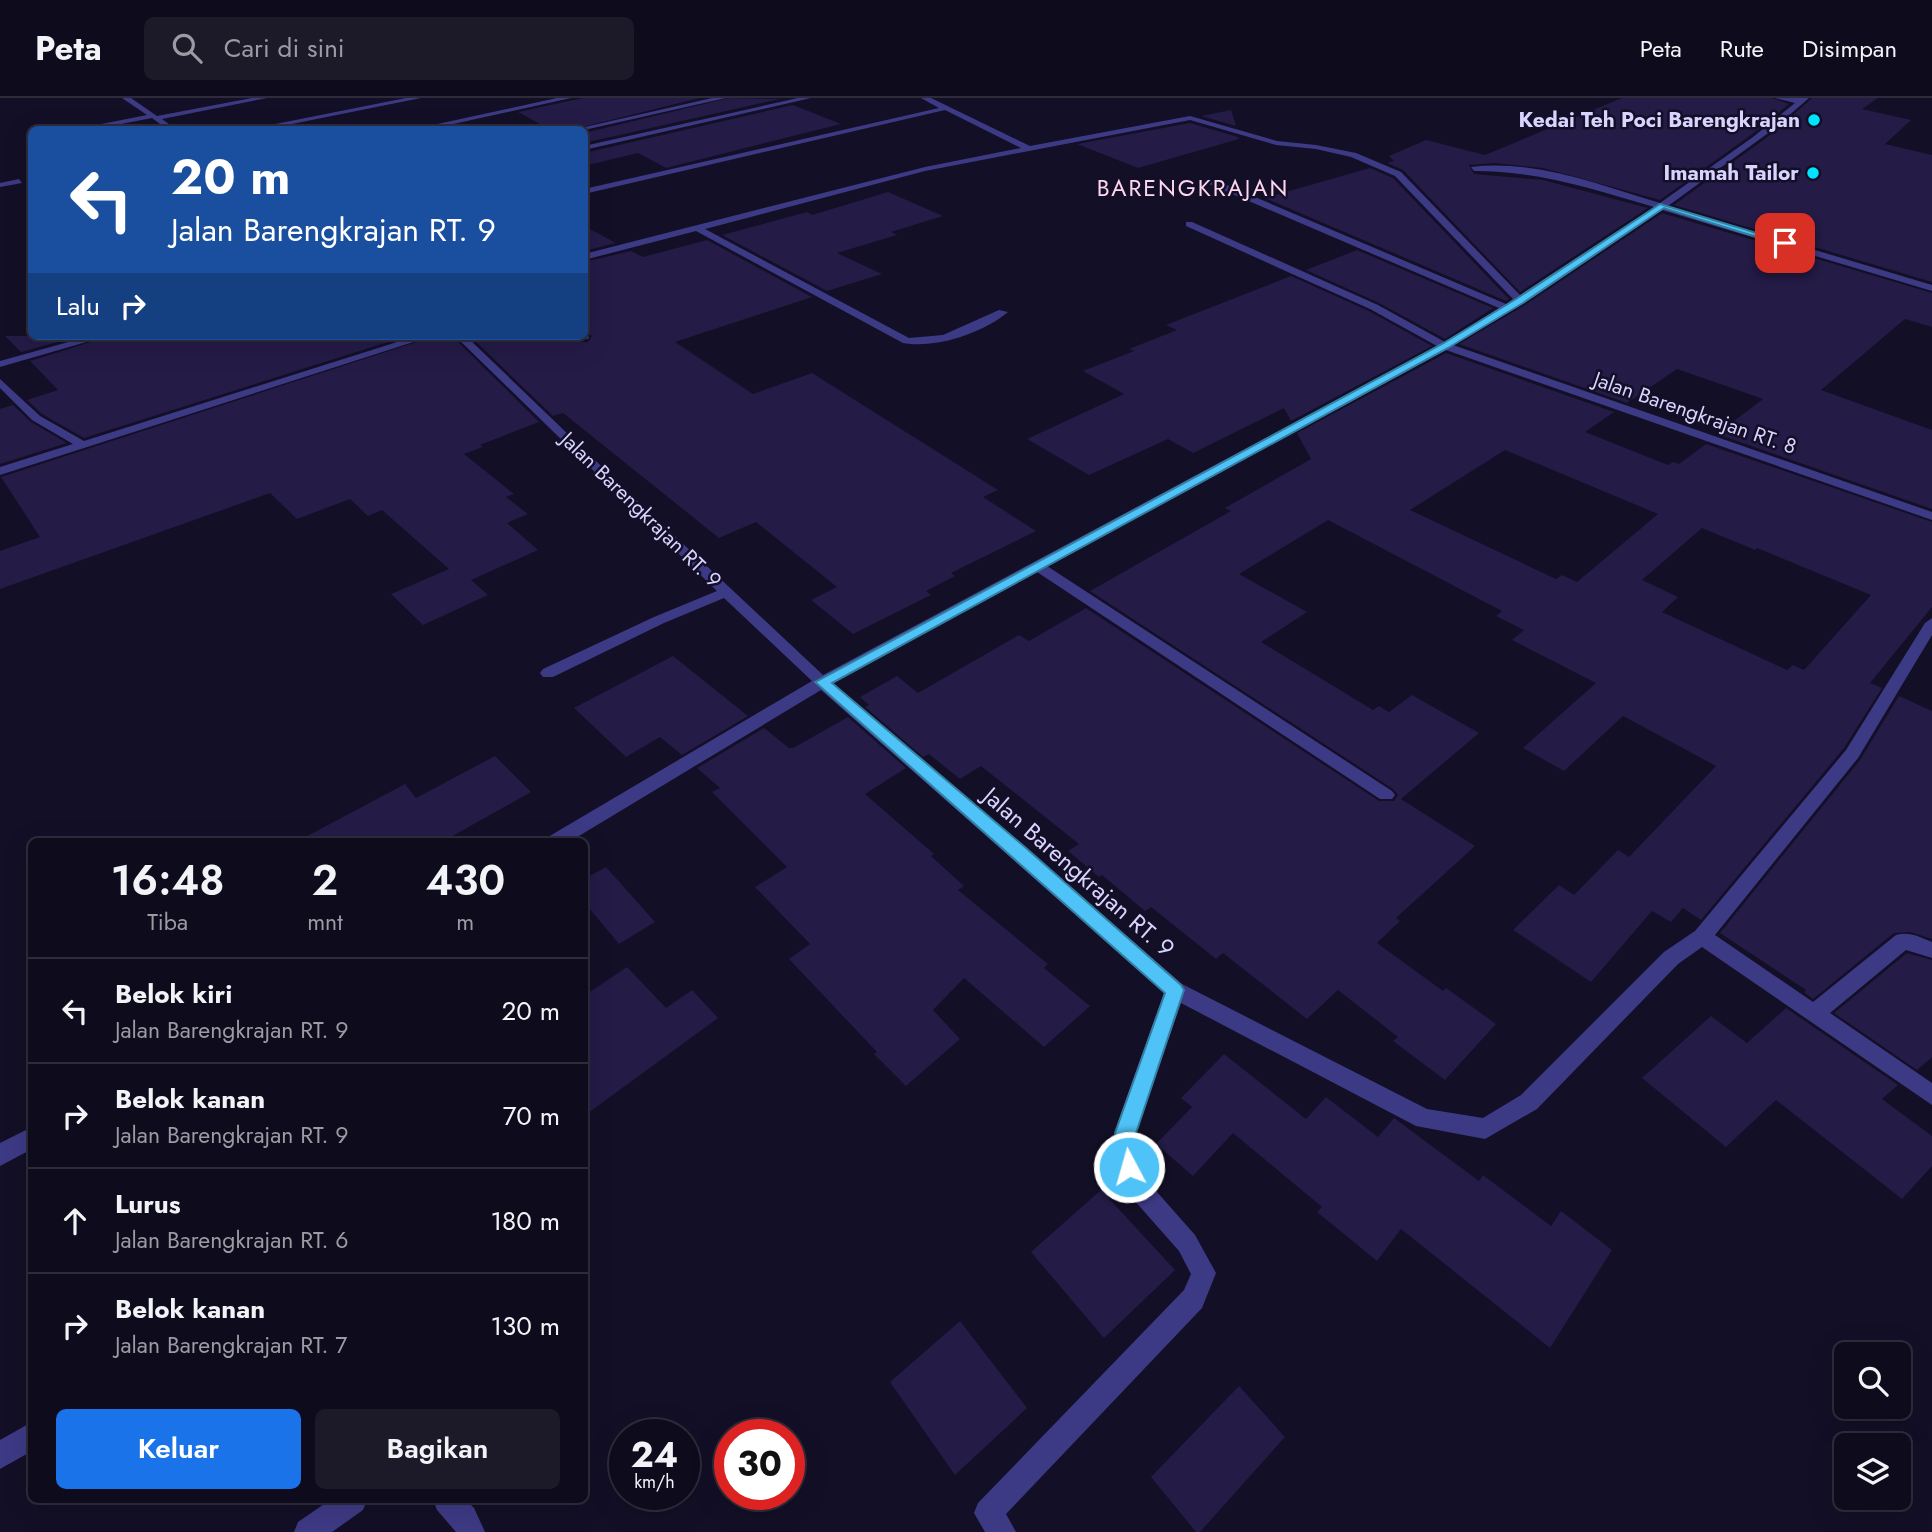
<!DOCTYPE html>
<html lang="id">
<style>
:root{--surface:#0e0b1c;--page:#1c1929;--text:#f1f3f6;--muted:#9b9ba3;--line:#2e2b3b;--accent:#1a73e8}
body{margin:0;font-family:Jost,sans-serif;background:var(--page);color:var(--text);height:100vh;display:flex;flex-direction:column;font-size:26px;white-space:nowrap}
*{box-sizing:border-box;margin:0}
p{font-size:23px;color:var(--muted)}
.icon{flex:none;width:38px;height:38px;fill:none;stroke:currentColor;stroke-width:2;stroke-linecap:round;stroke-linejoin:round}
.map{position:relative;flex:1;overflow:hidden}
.side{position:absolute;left:28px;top:740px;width:560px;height:665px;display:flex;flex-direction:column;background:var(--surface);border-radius:10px;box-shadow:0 7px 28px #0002,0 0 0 2px var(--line)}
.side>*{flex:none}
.top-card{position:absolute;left:28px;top:28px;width:560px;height:214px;border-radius:10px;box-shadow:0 7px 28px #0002,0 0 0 2px var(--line);background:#1a4fa0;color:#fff;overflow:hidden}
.fabs{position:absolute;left:1834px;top:1244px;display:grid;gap:14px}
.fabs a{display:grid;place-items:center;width:77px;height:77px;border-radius:10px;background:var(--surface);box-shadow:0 7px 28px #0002,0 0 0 2px var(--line);font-size:35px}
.speed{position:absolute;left:609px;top:1321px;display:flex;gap:14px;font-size:35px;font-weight:700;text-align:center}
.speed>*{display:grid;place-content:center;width:91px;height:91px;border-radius:50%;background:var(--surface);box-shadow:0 7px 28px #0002,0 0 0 2px var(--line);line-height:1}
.speed small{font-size:18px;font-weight:400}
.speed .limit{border:10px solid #d22;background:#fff;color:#111}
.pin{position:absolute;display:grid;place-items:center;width:60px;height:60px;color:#fff;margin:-30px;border-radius:14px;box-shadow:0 4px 10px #0006}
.me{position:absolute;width:77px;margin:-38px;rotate:354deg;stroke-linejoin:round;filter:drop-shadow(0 0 5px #0008)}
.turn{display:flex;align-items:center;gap:24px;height:147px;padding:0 28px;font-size:32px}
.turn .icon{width:91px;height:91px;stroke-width:2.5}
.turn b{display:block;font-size:49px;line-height:60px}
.then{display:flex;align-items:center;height:66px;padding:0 28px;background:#0003;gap:14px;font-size:26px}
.eta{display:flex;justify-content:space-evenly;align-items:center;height:119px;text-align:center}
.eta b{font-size:42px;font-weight:600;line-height:49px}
.button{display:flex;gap:14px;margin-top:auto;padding:14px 28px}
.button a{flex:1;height:80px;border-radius:10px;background:var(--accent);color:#fff;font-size:28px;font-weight:600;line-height:80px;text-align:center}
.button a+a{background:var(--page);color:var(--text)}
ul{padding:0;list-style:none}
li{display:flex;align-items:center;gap:21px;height:105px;padding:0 28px;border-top:2px solid var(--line)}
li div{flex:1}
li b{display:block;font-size:26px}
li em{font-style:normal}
header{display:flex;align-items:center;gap:42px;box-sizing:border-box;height:98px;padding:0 35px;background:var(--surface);border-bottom:2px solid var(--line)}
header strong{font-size:33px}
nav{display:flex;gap:38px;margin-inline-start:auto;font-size:24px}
.search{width:490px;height:63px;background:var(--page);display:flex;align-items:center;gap:18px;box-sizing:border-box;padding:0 24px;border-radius:10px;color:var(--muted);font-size:26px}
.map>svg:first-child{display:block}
</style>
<header>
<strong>Peta</strong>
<div class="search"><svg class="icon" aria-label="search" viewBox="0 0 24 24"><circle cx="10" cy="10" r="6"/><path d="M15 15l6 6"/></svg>Cari di sini</div>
<nav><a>Peta</a><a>Rute</a><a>Disimpan</a></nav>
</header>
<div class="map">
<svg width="1932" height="1434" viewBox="0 0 1932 1434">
<rect width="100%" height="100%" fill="#130f26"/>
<g fill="#241b47" fill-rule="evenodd">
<path d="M583,0H700L570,32H551L518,14Z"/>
<path d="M729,0L780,1L584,45V35Z"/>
<path d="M1622,0H1772L1789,6L1751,37L1660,102L1543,70L1495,65L1469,67L1474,76L1543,82L1648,110L1520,194L1403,72L1387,65L1394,63L1389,58L1426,42L1485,57Z"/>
<path d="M1812,0H1878L1862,11L1911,22L1885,46L1932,57V184L1674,107L1773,35Z"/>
<path d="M793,7L841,26L666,70L638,55L584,68V55Z"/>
<path d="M1231,12L1236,28L1201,18Z"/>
<path d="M1190,25L1238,39L1239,41L1138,70L1077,46Z"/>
<path d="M1370,70L1393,80L1509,201L1506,203L1265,100Z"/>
<path d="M888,94L943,118L891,134L897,137L837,155L882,176L827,193L722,137L807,114L812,117Z"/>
<path d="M1662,115L1932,195V229L1905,221L1821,292L1932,332V411L1717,336L1763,301L1677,271L1627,305L1459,246L1525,207Z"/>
<path d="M584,128L616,145L584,153Z"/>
<path d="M707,142L812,199L675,244L753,296L812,275L998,392L983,399L1036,433L951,475L955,478L926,493L931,497L853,536L811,502L837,489L756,424L719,440L563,315L553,318L470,238H574L580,244H588L592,238L584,233V164L631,153L643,159Z"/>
<path d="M1357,152L1493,210L1445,241L1379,205L1306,172Z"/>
<path d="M1291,178L1369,213L1432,248L1291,323L1284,310L1193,355L1168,341L1089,377L1027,341L1124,296L1083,273L1134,253L1129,251L1177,232L1166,227Z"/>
<path d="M5,238H80L21,254Z"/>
<path d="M110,238H407L84,340L42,316L27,302L58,292L30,263Z"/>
<path d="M435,238H452L539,324L480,347L483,349L464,356L514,396L506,399L528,416L507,425L538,452L471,482L488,497L423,527L391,496L449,471L382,412L368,418L350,401L297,421L270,395L0,491V453L40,439L1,379Z"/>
<path d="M1446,255L1614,314L1585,334L1668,367L1673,364L1679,366L1706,346L1932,424V509L1870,585L1882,590L1844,650L1701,822L1683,810L1671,824L1652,813L1591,884L1513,832L1559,787L1574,797L1618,752L1629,759L1716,668L1623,618L1564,673L1523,650L1596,585L1512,542L1524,532L1496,518L1502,513L1328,422L1239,476L1307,514L1261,544L1373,612L1379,608L1389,614L1412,597L1479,635L1401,701L1475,748L1396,820L1400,823L1377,845L1443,893L1446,890L1496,926L1445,982L1393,943L1398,939L1338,892L1307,921L1223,855L1216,861L1151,809L1145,813L1102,777L1099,779L1068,753L1079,746L981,668L960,681L929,656L923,659L865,609L869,607L860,599L897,578L918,595L1019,537L1029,543L1086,510L1379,703H1394L1398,697L1393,691L1090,493L1231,413L1225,410L1311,361L1297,335ZM1505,352L1658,416L1577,484L1562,477L1556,481L1410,412ZM1702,430L1755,452L1757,450L1871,497L1804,572L1793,567L1787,572L1662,514L1678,499L1642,482Z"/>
<path d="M13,307L31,324L67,345L0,366V311Z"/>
<path d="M673,558L748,618L682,657L660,639L626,659L574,610Z"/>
<path d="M1899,598L1932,613V841L1910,834L1894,835L1813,901L1804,894L1806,892L1720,835L1860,662Z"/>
<path d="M848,619L906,670L865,696L934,756L931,758L964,788L958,792L1048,866L1044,870L1090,908L1044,949L964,880L933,912L960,941L906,988L874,956L877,954L789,861L810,846L755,789L787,769L712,694L720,690L697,670L764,630L789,650H793Z"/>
<path d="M495,658L531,694L442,744H296L405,686L416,700Z"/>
<path d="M606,769L655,824L619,846L584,804V781Z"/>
<path d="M1907,855L1932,862V959L1917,972L1834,915Z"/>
<path d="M627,869L666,910L692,892L718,920L584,1018V898Z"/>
<path d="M1786,910L1898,987L1882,1001L1932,1038V1068L1902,1101L1776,1002L1726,1049L1642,980L1711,918L1747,945Z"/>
<path d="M1224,956L1306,1021L1326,999L1378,1039L1394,1020L1479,1083L1483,1077L1551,1128L1561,1113L1612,1152L1550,1250L1401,1131L1377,1163L1317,1114L1322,1109L1233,1035L1193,1078L1156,1046L1192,1009L1181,1000Z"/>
<path d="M1101,1092L1175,1172L1104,1240L1031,1154Z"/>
<path d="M960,1223L1027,1310L955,1377L890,1284Z"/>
<path d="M1239,1288L1285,1339L1200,1434H1196L1151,1379Z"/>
</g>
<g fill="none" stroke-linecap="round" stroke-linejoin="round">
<g fill="#3d3a85" fill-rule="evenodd">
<path d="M122,0H131L157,18L252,0H267L162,21L177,32H168L152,20L90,32L76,31L147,17Z"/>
<path d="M406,0H421L262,32H245Z"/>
<path d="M557,0H571L426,32H410Z"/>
<path d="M712,0H726L584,32H572Z"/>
<path d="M798,0H811L584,52V48Z"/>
<path d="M921,0H931L1030,48L1190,18L1277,43L1316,47L1356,55L1401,74L1520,197L1654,109C1592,91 1539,73 1474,73L1471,69C1535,61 1600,87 1660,105L1753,39L1795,5L1775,0H1809L1771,33L1668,108L1932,187V193L1662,112L1524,205L1453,247L1932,414V422L1446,252L1047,468L1392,693L1395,697L1392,701H1380L1037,474L833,585L1182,886L1427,1011L1483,1020L1521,997L1664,854L1695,833L1846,652L1925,525L1932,520V537L1858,660L1715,837L1813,904L1896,837C1909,833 1920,839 1932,844V860L1906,852L1830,915L1932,985V1007L1702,849L1678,866L1537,1011L1485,1041L1416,1028L1181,905L1136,1035L1140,1067L1150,1086L1195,1137L1216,1175L1202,1210L1006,1416L1016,1434H985L974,1415L978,1405L1184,1192L1191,1176L1179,1153L1134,1102L1118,1069L1114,1035L1164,895L821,592L569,744H545L548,739L812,583L724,500L664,525L553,579H543L540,575L543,571L654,519L717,493L455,238H466L648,413L823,577L1437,248L1370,211L1186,128V124H1192L1378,207L1445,244L1499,210L1209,86V82H1215L1506,206L1513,201L1395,78L1351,59L1316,51L1276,47L1190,22L925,73L705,131L909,240L943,237L999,212L1008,214C983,235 936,251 903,245L696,133L584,162V156L925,69L1021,50L945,12L584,96V91L939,10Z"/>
<path d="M19,81L22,85L0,89V85Z"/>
<path d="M584,235L589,239L588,241H580L577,238H584Z"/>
<path d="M90,238H107L0,269V263Z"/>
<path d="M416,238H432L0,377V369L73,346L32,322L0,290V281L40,318L84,343Z"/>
<path d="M32,1029V1051L0,1068V1045Z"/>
<path d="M32,1324V1353L0,1371V1342Z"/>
<path d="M330,1402H367L363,1412L332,1434H294L298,1424Z"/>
<path d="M433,1402H466L474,1410L485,1434H456L437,1412Z"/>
</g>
</g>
<path fill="#4fc3f7" stroke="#337fa1" stroke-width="2" d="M1660,106L1790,145L1782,147L1664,110L1523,205L1448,250L832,585L1026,750L1181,887L1184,892L1136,1035L1139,1069L1136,1076L1129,1079L1122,1076L1115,1035L1165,895L815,584L1442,246L1516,201Z"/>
<g fill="#00e5ff" stroke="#130f26" stroke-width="2.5">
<circle cx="1814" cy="22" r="7"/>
<circle cx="1813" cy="75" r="7"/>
</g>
<g text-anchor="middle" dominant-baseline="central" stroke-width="5" stroke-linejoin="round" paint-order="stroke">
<g font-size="21" font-weight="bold" fill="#d9d4ff" stroke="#130f26" text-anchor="end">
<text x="1800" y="22">Kedai Teh Poci Barengkrajan</text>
<text x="1799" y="75">Imamah Tailor</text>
</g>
<g font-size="21" fill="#d9d4ff" stroke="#130f26">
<text transform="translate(1695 315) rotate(19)">Jalan Barengkrajan RT. 8</text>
<text transform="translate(641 412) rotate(44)">Jalan Barengkrajan RT. 9</text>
</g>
<g font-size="23" letter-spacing="2" fill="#ffd6f0" stroke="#130f26">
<text x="1193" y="90">BARENGKRAJAN</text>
</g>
<g font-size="24" fill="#d9d4ff" stroke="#130f26">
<text transform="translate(1079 774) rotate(41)">Jalan Barengkrajan RT. 9</text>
</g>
</g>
</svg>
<div class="fabs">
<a><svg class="icon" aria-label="search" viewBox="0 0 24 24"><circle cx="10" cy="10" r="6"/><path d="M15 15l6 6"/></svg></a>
<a><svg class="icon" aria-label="layers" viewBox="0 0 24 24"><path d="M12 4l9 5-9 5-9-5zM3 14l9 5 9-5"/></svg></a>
</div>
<div class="speed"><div>24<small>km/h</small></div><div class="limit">30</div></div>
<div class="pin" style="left:1785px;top:145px;background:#d93025"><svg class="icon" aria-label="arrive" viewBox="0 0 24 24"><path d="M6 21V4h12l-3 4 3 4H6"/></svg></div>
<svg class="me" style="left:1129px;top:1069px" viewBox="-20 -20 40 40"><circle r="17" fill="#4fc3f7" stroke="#fff" stroke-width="3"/><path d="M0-11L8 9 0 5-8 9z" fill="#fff"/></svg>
<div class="top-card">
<div class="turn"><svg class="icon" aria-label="left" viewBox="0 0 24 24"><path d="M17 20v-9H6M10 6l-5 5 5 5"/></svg><div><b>20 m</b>Jalan Barengkrajan RT. 9</div></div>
<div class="then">Lalu<svg class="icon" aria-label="right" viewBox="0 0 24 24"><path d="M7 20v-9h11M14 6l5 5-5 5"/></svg></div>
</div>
<section class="side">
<div class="eta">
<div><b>16:48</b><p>Tiba</p></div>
<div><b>2</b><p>mnt</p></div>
<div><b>430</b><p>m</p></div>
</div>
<ul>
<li><svg class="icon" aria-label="left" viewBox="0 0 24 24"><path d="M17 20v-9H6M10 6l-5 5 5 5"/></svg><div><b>Belok kiri</b><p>Jalan Barengkrajan RT. 9</p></div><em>20 m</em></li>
<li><svg class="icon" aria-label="right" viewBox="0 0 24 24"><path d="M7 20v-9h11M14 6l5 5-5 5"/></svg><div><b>Belok kanan</b><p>Jalan Barengkrajan RT. 9</p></div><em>70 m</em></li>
<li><svg class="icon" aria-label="ahead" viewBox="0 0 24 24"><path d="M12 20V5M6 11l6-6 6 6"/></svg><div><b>Lurus</b><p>Jalan Barengkrajan RT. 6</p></div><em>180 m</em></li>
<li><svg class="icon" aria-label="right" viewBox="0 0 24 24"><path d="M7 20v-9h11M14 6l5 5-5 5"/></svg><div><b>Belok kanan</b><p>Jalan Barengkrajan RT. 7</p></div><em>130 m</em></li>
</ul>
<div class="button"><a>Keluar</a><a>Bagikan</a></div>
</section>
</div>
